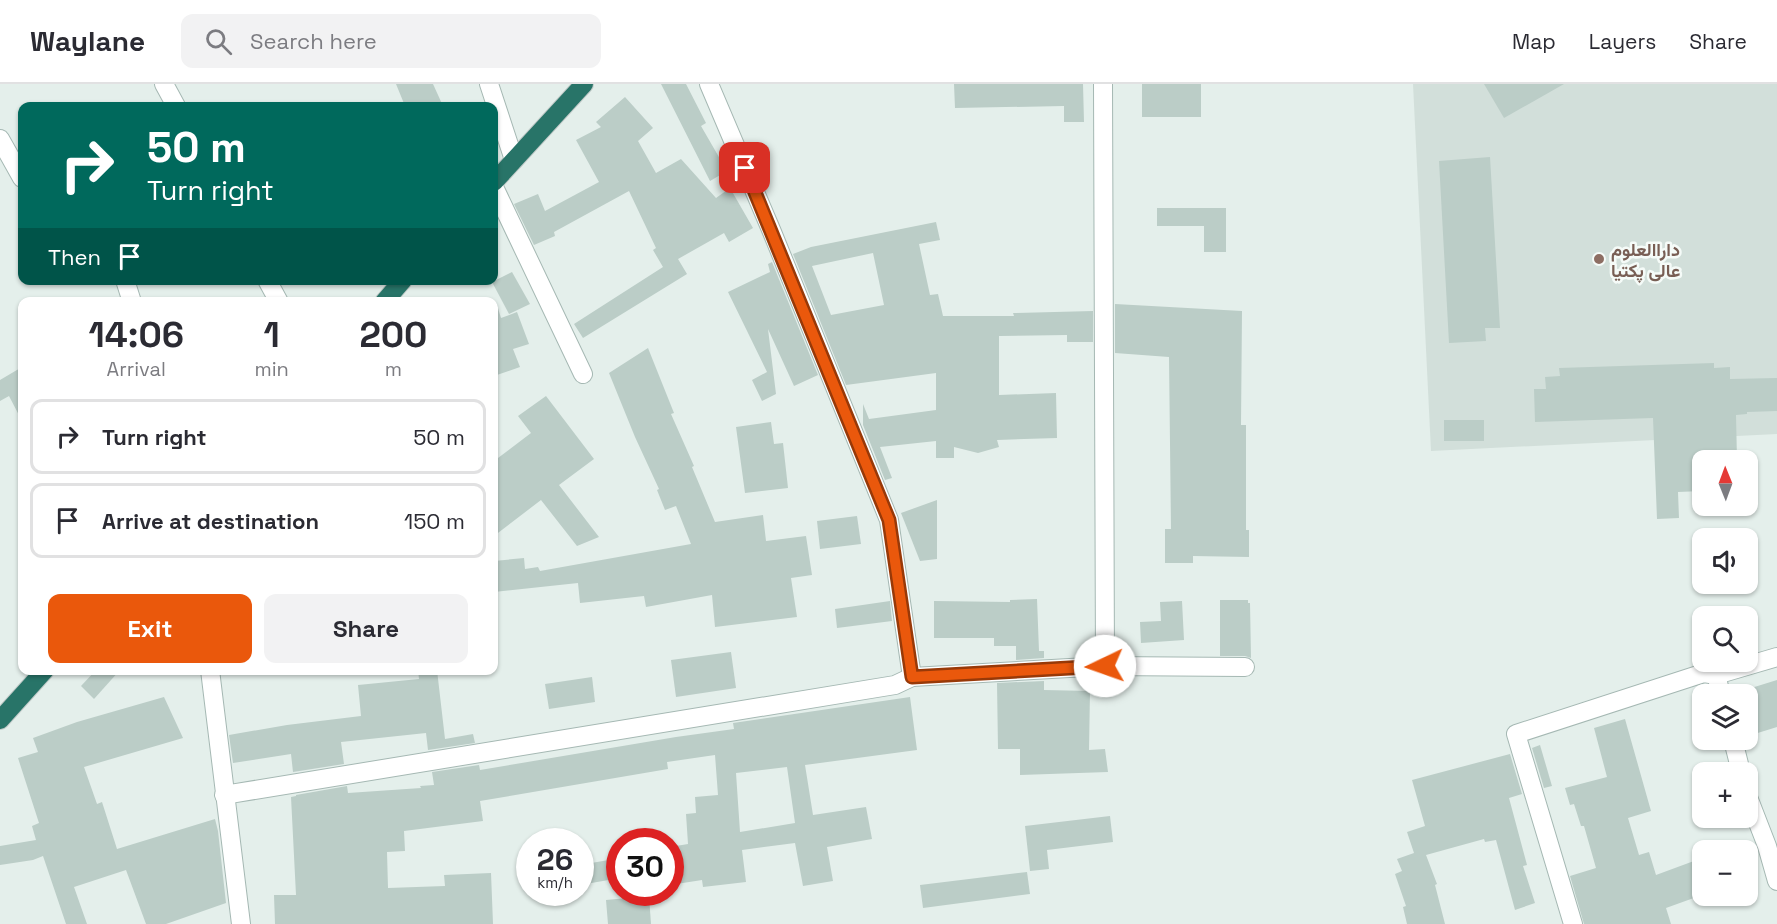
<!DOCTYPE html>
<meta charset="utf-8">
<style>
:root{--surface:#fff;--page:#f2f2f3;--text:#2b2b33;--muted:#7c7c81;--line:#e1e1e2;--accent:#ea580c}
body{margin:0;font-family:"Space Grotesk",Vazirmatn,sans-serif;background:var(--page);color:var(--text);height:100vh;display:flex;flex-direction:column;font-size:22px;white-space:nowrap}
*{box-sizing:border-box;margin:0}
p{font-size:20px;color:var(--muted)}
.icon{flex:none;width:33px;height:33px;fill:none;stroke:currentColor;stroke-width:2;stroke-linecap:round;stroke-linejoin:round}
.map{position:relative;flex:1;overflow:hidden}
.drawer{position:absolute;left:18px;top:213px;width:480px;height:378px;display:flex;flex-direction:column;background:var(--surface);border-radius:12px;box-shadow:0 2px 4px #0004}
.drawer>*{flex:none}
.banner{position:absolute;left:18px;top:18px;width:480px;height:183px;border-radius:12px;box-shadow:0 2px 4px #0004;background:#00695c;color:#fff;overflow:hidden}
.needle{width:39px;rotate:359deg}
.controls{position:absolute;left:1692px;top:366px;display:grid;gap:12px}
.controls a{display:grid;place-items:center;width:66px;height:66px;border-radius:12px;background:var(--surface);box-shadow:0 2px 4px #0004;font-size:30px}
.speed{position:absolute;left:516px;top:744px;display:flex;gap:12px;font-size:30px;font-weight:700;text-align:center}
.speed>*{display:grid;place-content:center;width:78px;height:78px;border-radius:50%;background:var(--surface);box-shadow:0 2px 4px #0004;line-height:1}
.speed small{font-size:15px;font-weight:400}
.speed .limit{border:9px solid #d22;background:#fff;color:#111}
.pin{position:absolute;display:grid;place-items:center;width:51px;height:51px;color:#fff;margin:-26px;border-radius:12px;box-shadow:0 3px 9px #0006}
.me{position:absolute;width:66px;margin:-33px;rotate:267deg;stroke-linejoin:round;filter:drop-shadow(0 0 4px #0008)}
.turn{display:flex;align-items:center;gap:21px;height:126px;padding:0 30px;font-size:27px}
.turn .icon{width:78px;height:78px;stroke-width:2.5}
.turn b{display:block;font-size:42px;line-height:51px}
.then{display:flex;align-items:center;height:57px;padding:0 30px;background:#0003;gap:12px;font-size:22px}
.eta{display:flex;justify-content:space-evenly;align-items:center;height:102px;text-align:center}
.eta b{font-size:36px;font-weight:800;line-height:42px}
.primary-button{display:flex;gap:12px;margin-top:auto;padding:12px 30px}
.primary-button a{flex:1;height:69px;border-radius:12px;background:var(--accent);color:#fff;font-size:24px;font-weight:800;line-height:69px;text-align:center}
.primary-button a+a{background:var(--page);color:var(--text)}
ul{padding:0;list-style:none}
li{display:flex;align-items:center;gap:18px;height:75px;margin:0 12px 9px;padding:0 18px;border:3px solid var(--line);border-radius:12px}
li div{flex:1}
li b{display:block;font-size:22px}
li em{font-style:normal}
header{display:flex;align-items:center;gap:36px;box-sizing:border-box;height:84px;padding:0 30px;background:var(--surface);border-bottom:2px solid var(--line)}
header strong{font-size:28px}
nav{display:flex;gap:33px;margin-inline-start:auto;font-size:21px}
.search{width:420px;height:54px;background:var(--page);display:flex;align-items:center;gap:15px;box-sizing:border-box;padding:0 21px;border-radius:12px;color:var(--muted);font-size:22px}
.map>svg:first-child{display:block}
</style>
<header>
<strong>Waylane</strong>
<div class="search"><svg class="icon" aria-label="search" viewBox="0 0 24 24"><circle cx="10" cy="10" r="6"/><path d="M15 15l6 6"/></svg>Search here</div>
<nav><a>Map</a><a>Layers</a><a>Share</a></nav>
</header>
<div class="map">
<svg width="1777" height="840" viewBox="0 0 1777 840">
<rect width="100%" height="100%" fill="#e4efeb"/>
<path fill="#d2dfda" d="M1413,0H1777V350L1431,367Z"/>
<g fill="#bbcdc7" fill-rule="evenodd">
<path d="M396,0H433L443,22H405Z"/>
<path d="M661,0H686L706,39L701,42L727,87L710,97Z"/>
<path d="M954,0H1083L1084,38H1064V22L955,24Z"/>
<rect x="1142" y="0" width="59" height="33"/>
<path d="M1484,0H1564L1504,34Z"/>
<path d="M625,13L653,44L638,57L656,89L681,75L716,114L730,104L753,144L729,158L724,149L678,175L687,190L583,254L574,240L663,183L653,166L656,164L629,107L554,148L555,152L534,161L514,120L538,110L545,127L599,98L576,56L601,43L596,38Z"/>
<path d="M1490,73L1500,244H1485L1486,257L1449,259L1439,77Z"/>
<path d="M1157,124H1226V168H1204V142H1157Z"/>
<path d="M936,138L940,156L919,160L930,211L938,210L943,232H1014L1013,229L1093,227V258H1067V251L999,252V311L1056,309L1057,354L997,356L999,363L978,369L954,363V374H936V357L880,363L892,394L885,396L863,341V320L869,335L936,326V289L846,301L793,170L811,163ZM873,169L884,221L831,231L812,182Z"/>
<path d="M772,178L818,291L794,302L768,245L776,310L762,317L752,296L767,288L728,208L770,188L768,180Z"/>
<path d="M512,188L530,220L509,230L492,198Z"/>
<path d="M494,218H496L501,234L517,228L529,260L513,265L520,283L494,292Z"/>
<path d="M1115,220L1242,227L1241,341H1246V446H1249V473L1193,472V479H1165V445H1171L1169,273L1115,269Z"/>
<path d="M648,264L674,329L671,330L694,382L692,383L715,438L763,431L766,457L806,452L812,491L791,494L797,533L715,543L712,511L646,523L644,512L580,519L578,499L494,508V477L524,474L525,485L538,483L540,487L691,460L676,422L665,426L657,406L659,405L635,353L609,289Z"/>
<path d="M1714,279V284L1730,283V295L1777,294V327L1747,328V330L1736,331L1737,376H1702V407L1678,408L1679,434L1657,435L1653,334L1535,338L1534,305H1546L1545,293L1560,292L1559,284Z"/>
<path d="M22,283V337L9,312L0,317V296Z"/>
<path d="M546,312L594,375L559,401L599,453L577,462L541,416L494,452V377L531,349L518,332Z"/>
<rect x="1444" y="336" width="40" height="21"/>
<path d="M771,338L774,360L783,359L788,404L745,409L736,343Z"/>
<path d="M937,416V475L920,477L901,429Z"/>
<path d="M857,432L861,460L820,465L817,437Z"/>
<path d="M1037,515L1039,567H1044V574L1016,576V562H994V554H934V517L1010,518V516Z"/>
<path d="M1220,516H1248V519H1250L1251,574L1245,572H1220Z"/>
<path d="M890,517L892,537L837,544L835,525Z"/>
<path d="M1182,517L1184,556L1141,559L1140,538L1161,537L1160,518Z"/>
<path d="M731,568L736,604L676,613L671,576Z"/>
<path d="M96,586H120L94,615L81,602Z"/>
<path d="M418,586H437L445,655L473,650L475,659L428,666L426,649L341,658L344,680L293,688L291,670L233,679L229,651L287,641L361,632L358,601L419,595Z"/>
<path d="M592,593L595,618L549,625L545,600Z"/>
<path d="M1777,596V643L1748,652V605Z"/>
<path d="M1044,597V606L1090,607L1089,666L1105,665L1108,688L1020,691V665H998L997,599Z"/>
<path d="M164,613L183,654L84,683L97,720L102,718L117,765L215,735L218,747L226,819L166,840H146L126,786L74,803L87,840H66L43,772L33,776L0,781V762L36,756L32,742L39,739L18,674L38,668L33,654L77,638Z"/>
<path d="M910,613L917,666L805,681L813,731L866,723L872,755L827,763L833,797L803,802L795,759L742,766L746,798L703,803L702,796L670,801V763L688,760L686,730L696,729L695,713L718,711L715,671L667,678L668,685L480,717L483,737L404,747L405,767L387,768L388,804L445,802L444,791L491,789L493,840H275L274,811H296L291,713L296,712V711L347,702L348,709L421,704L420,702L434,701L432,688L479,681L480,686L676,653L734,645L733,639ZM787,683L795,739L740,748L736,689Z"/>
<path d="M1625,635L1651,727L1628,734L1639,771L1649,768L1656,791L1702,774V811L1666,824L1671,840H1584L1570,792L1596,784L1584,742H1581L1574,720L1570,721L1565,704L1607,693L1594,644Z"/>
<path d="M1540,661L1552,702L1544,704L1532,664Z"/>
<path d="M1510,670L1522,710L1509,714L1527,781L1523,782L1535,819L1515,826L1496,756L1485,758L1484,755L1426,771L1437,800L1435,801L1445,840H1407L1403,823L1406,822L1395,790L1402,787L1397,775L1414,769L1407,748L1425,742L1412,696Z"/>
<path d="M1110,732L1113,758L1047,766L1049,785L1030,787L1025,742Z"/>
<path d="M620,774V794L580,801V781Z"/>
<path d="M1027,788L1030,810L923,824L920,801Z"/>
<path d="M649,812L651,840H608L606,816Z"/>
</g>
<g fill="none" stroke-linecap="round" stroke-linejoin="round">
<g stroke="#a5b8b3" stroke-width="20">
<g id="street">
<path d="M164,0L176,22"/>
<path d="M489,0L514,76"/>
<path d="M709,0L772,148L889,436L912,593"/>
<path d="M1103,0L1105,582"/>
<path d="M0,55L22,94"/>
<path d="M494,103L583,290"/>
<path d="M125,196L132,218"/>
<path d="M267,196L279,218"/>
<path d="M210,586L241,840"/>
<path d="M1716,591L1777,573"/>
<path d="M1733,656L1741,688"/>
<path d="M224,711L895,601L912,593L1105,582L1245,583"/>
<path d="M1748,713L1767,762L1777,797"/>
<path d="M1573,840L1516,650L1704,589L1716,591L1721,610"/>
</g>
</g>
<g stroke="#c1cac8" stroke-width="20">
<g id="highway">
<path d="M494,98L584,0"/>
<path d="M384,218L403,196"/>
<path d="M0,636L45,586"/>
</g>
</g>
<use href="#street" stroke="#fff" stroke-width="18"/>
<use href="#highway" stroke="#287468" stroke-width="18"/>
</g>
<g fill="none" stroke-linecap="round" stroke-linejoin="round">
<g stroke="#983908" stroke-width="15">
<path id="route" d="M745,84L889,436L912,593L1105,582"/>
</g>
<use href="#route" stroke="#ea580c" stroke-width="10"/>
</g>
<circle fill="#8d6e63" stroke="#f5fbf8" stroke-width="2" cx="1599" cy="175" r="6"/>
<g text-anchor="middle" dominant-baseline="central" stroke-width="5" stroke-linejoin="round" paint-order="stroke">
<g font-size="18" font-weight="bold" fill="#785e54" stroke="#f5fbf8" text-anchor="start">
<text x="1611" y="165">داراالعلوم<tspan x="1611" dy="21">عالی پکتیا</tspan></text>
</g>
</g>
</svg>
<div class="controls">
<a><svg class="needle" viewBox="-14 -14 28 28"><path d="M0-13l5 13h-10z" fill="#e53935"/><path d="M0 13l5-13h-10z" fill="#7c7c81"/></svg></a>
<a><svg class="icon" aria-label="sound" viewBox="0 0 24 24"><path d="M4 9h4l5-4v14l-5-4H4zM17 9q2 3 0 6"/></svg></a>
<a><svg class="icon" aria-label="search" viewBox="0 0 24 24"><circle cx="10" cy="10" r="6"/><path d="M15 15l6 6"/></svg></a>
<a><svg class="icon" aria-label="layers" viewBox="0 0 24 24"><path d="M12 4l9 5-9 5-9-5zM3 14l9 5 9-5"/></svg></a>
<a>+</a>
<a>−</a>
</div>
<div class="speed"><div>26<small>km/h</small></div><div class="limit">30</div></div>
<div class="pin" style="left:745px;top:84px;background:#d93025"><svg class="icon" aria-label="arrive" viewBox="0 0 24 24"><path d="M6 21V4h12l-3 4 3 4H6"/></svg></div>
<svg class="me" style="left:1105px;top:582px" viewBox="-20 -20 40 40"><circle r="19" fill="#fff"/><path d="M0-13L10 11 0 6-10 11z" fill="#ea580c"/></svg>
<div class="banner">
<div class="turn"><svg class="icon" aria-label="right" viewBox="0 0 24 24"><path d="M7 20v-9h11M14 6l5 5-5 5"/></svg><div><b>50 m</b>Turn right</div></div>
<div class="then">Then<svg class="icon" aria-label="arrive" viewBox="0 0 24 24"><path d="M6 21V4h12l-3 4 3 4H6"/></svg></div>
</div>
<section class="drawer">
<div class="eta">
<div><b>14:06</b><p>Arrival</p></div>
<div><b>1</b><p>min</p></div>
<div><b>200</b><p>m</p></div>
</div>
<ul>
<li><svg class="icon" aria-label="right" viewBox="0 0 24 24"><path d="M7 20v-9h11M14 6l5 5-5 5"/></svg><div><b>Turn right</b></div><em>50 m</em></li>
<li><svg class="icon" aria-label="arrive" viewBox="0 0 24 24"><path d="M6 21V4h12l-3 4 3 4H6"/></svg><div><b>Arrive at destination</b></div><em>150 m</em></li>
</ul>
<div class="primary-button"><a>Exit</a><a>Share</a></div>
</section>
</div>
